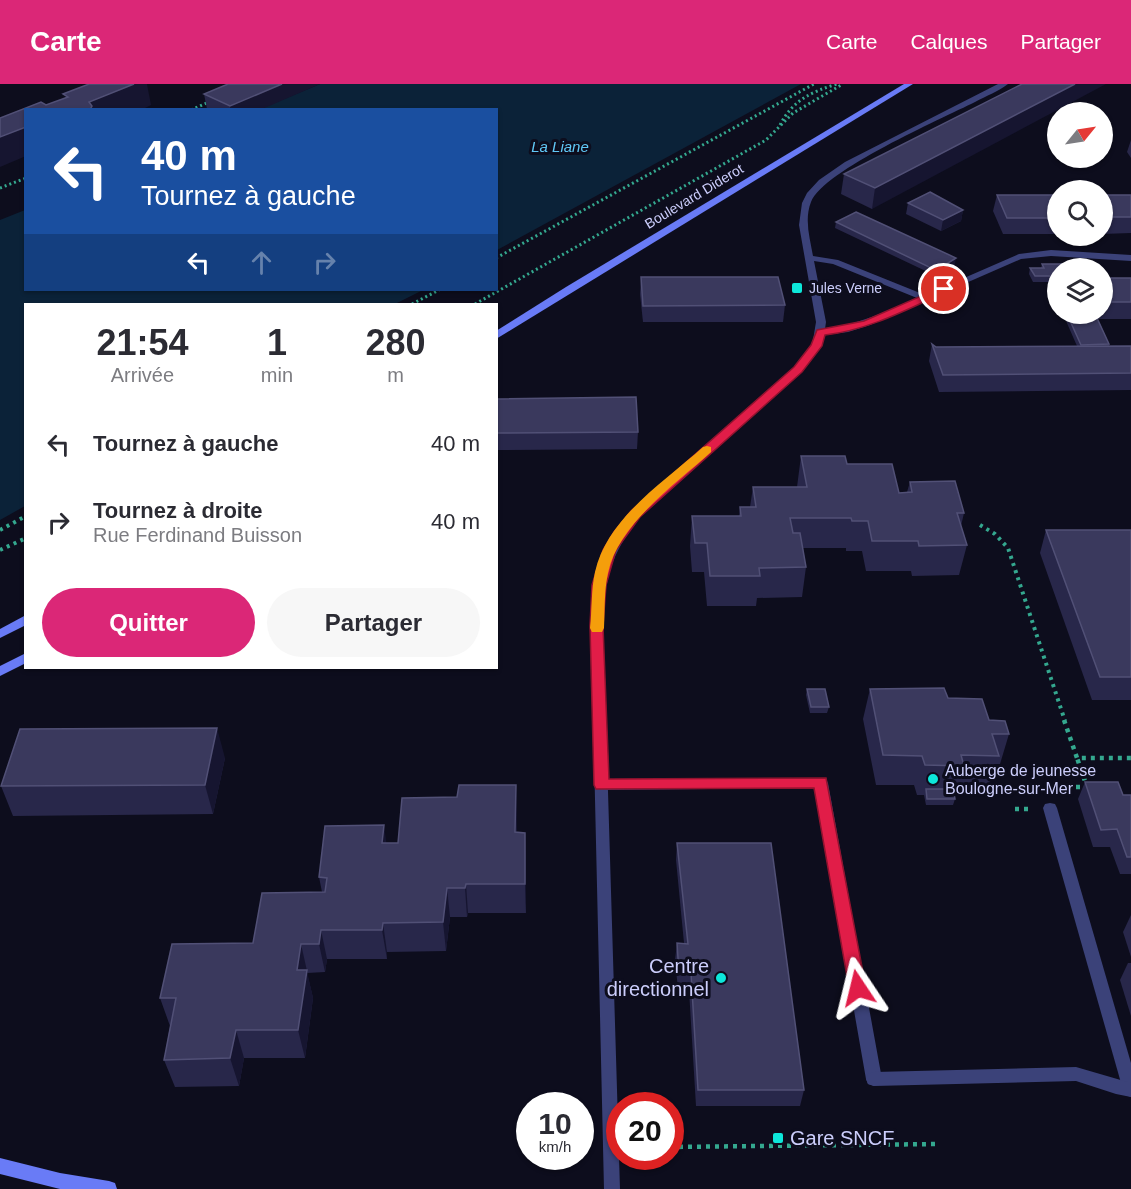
<!DOCTYPE html>
<html lang="fr">
<meta charset="utf-8">
<style>
:root{--surface:#fff;--page:#f7f7f7;--text:#2b2b33;--muted:#7c7c81;--accent:#db2777}
body{margin:0;font-family:Helvetica,sans-serif;background:var(--page);color:var(--text);height:100vh;display:flex;flex-direction:column;font-size:22px;white-space:nowrap}
*{box-sizing:border-box;margin:0}
p{font-size:20px;color:var(--muted)}
.icon{flex:none;width:33px;height:33px;fill:none;stroke:currentColor;stroke-width:2;stroke-linecap:round;stroke-linejoin:round}
.map{position:relative;flex:1;overflow:hidden}
.details{position:absolute;left:24px;top:219px;width:474px;height:366px;display:flex;flex-direction:column;background:var(--surface);border-radius:0px;box-shadow:0 2px 4px #0004}
.details>*{flex:none}
.hud{position:absolute;left:24px;top:24px;width:474px;height:183px;border-radius:0px;box-shadow:0 2px 4px #0004;background:#1a4fa0;color:#fff;overflow:hidden}
.needle{width:39px;rotate:60deg}
.buttons{position:absolute;left:1047px;top:18px;display:grid;gap:12px}
.buttons a{display:grid;place-items:center;width:66px;height:66px;border-radius:50%;background:var(--surface);box-shadow:0 2px 4px #0004;font-size:30px}
.speed{position:absolute;left:516px;top:1008px;display:flex;gap:12px;font-size:30px;font-weight:700;text-align:center}
.speed>*{display:grid;place-content:center;width:78px;height:78px;border-radius:50%;background:var(--surface);box-shadow:0 2px 4px #0004;line-height:1}
.speed small{font-size:15px;font-weight:400}
.speed .limit{border:9px solid #d22;background:#fff;color:#111}
.pin{position:absolute;display:grid;place-items:center;width:51px;height:51px;color:#fff;margin:-26px;border:3px solid #fff;border-radius:50%;box-shadow:0 2px 6px #0007}
.me{position:absolute;width:66px;margin:-33px;rotate:350deg;stroke-linejoin:round;filter:drop-shadow(0 0 4px #0008)}
.turn{display:flex;align-items:center;gap:21px;height:126px;padding:0 18px;font-size:27px}
.turn .icon{width:78px;height:78px;stroke-width:2.5}
.turn b{display:block;font-size:42px;line-height:51px}
.lanes{display:flex;align-items:center;height:57px;padding:0 18px;background:#0003;justify-content:center;gap:30px;direction:ltr}
.lanes .off{opacity:.35}
.eta{display:flex;justify-content:space-evenly;align-items:center;height:102px;text-align:center}
.eta b{font-size:36px;font-weight:700;line-height:42px}
.primary-button{display:flex;gap:12px;margin-top:auto;padding:12px 18px}
.primary-button a{flex:1;height:69px;border-radius:36px;background:var(--accent);color:#fff;font-size:24px;font-weight:700;line-height:69px;text-align:center}
.primary-button a+a{background:var(--page);color:var(--text)}
ul{padding:0;list-style:none}
li{display:flex;align-items:center;gap:18px;height:78px;padding:0 18px}
li div{flex:1}
li b{display:block;font-size:22px}
li em{font-style:normal}
header{display:flex;align-items:center;gap:36px;box-sizing:border-box;height:84px;padding:0 30px;background:var(--accent);color:#fff}
header strong{font-size:28px}
nav{display:flex;gap:33px;margin-inline-start:auto;font-size:21px}
.map>svg:first-child{display:block}
</style>
<header>
<strong>Carte</strong>
<nav><a>Carte</a><a>Calques</a><a>Partager</a></nav>
</header>
<div class="map">
<svg width="1131" height="1105" viewBox="0 0 1131 1105">
<rect width="100%" height="100%" fill="#0d0d1d"/>
<g fill="#0b2238">
<path d="M320,0H801L497,166L496,26L260,25Z"/>
<path d="M25,126L26,206H423L395,220H26L25,422L0,436V136Z"/>
</g>
<g fill="none" stroke-linecap="round" stroke-linejoin="round">
<g stroke="#34a88f" stroke-width="3" stroke-dasharray="2 3" stroke-linecap="butt">
<path d="M191,26L209,18"/>
<path d="M780,41C793,16 811,8 837,0"/>
<path d="M0,104L26,94"/>
<path d="M496,174L814,0"/>
<path d="M412,220L439,206"/>
<path d="M475,220L766,56L793,29L843,0"/>
</g>
<g stroke="#34a88f" stroke-width="4" stroke-dasharray="3 4.5" stroke-linecap="butt">
<path d="M980,441L995,450L1008,464L1065,637"/>
<path d="M0,446L26,432"/>
<path d="M0,466L26,454"/>
</g>
<g stroke="#34a88f" stroke-width="4.5" stroke-dasharray="4 5" stroke-linecap="butt">
<path d="M1064,636L1077,674H1131"/>
<path d="M1058,703H1087L1077,674"/>
<path d="M1015,725H1028"/>
<path d="M670,1063L939,1060"/>
</g>
<g fill="#3b4279" fill-rule="evenodd">
<path d="M821,694L826,695L828,699L882,995L880,1000L874,1002L868,1000L866,995L815,704L601,706L596,705L594,701L596,697L601,696Z"/>
<path d="M1050,719L1055,720L1057,724L1131,979V1013L1125,1011L1123,1006L1043,724L1045,720Z"/>
</g>
<g fill="#3b4279" fill-rule="evenodd">
<path d="M998,0H1008C999,7 986,12 975,18C941,35 824,86 811,118C804,136 810,154 813,172L838,176L925,211L1019,170L1051,166L1131,171V177L1051,172L1021,175L870,241L848,248L824,251L822,262L801,287L640,433C610,471 605,494 603,542L620,1105H604L591,542L593,509L599,482L610,458L621,442L632,427L795,283L812,262L816,238L799,141L802,119L807,109L819,96L845,78ZM814,177L833,180L917,214C886,227 858,241 825,245L826,238Z"/>
<path d="M1076,983L1131,999V1013L1116,1010L1076,997L874,1002L868,1000L866,995L868,990L874,988Z"/>
</g>
<g fill="#697bf6" fill-rule="evenodd">
<path d="M904,0H913L496,255V247L566,203Z"/>
<path d="M26,531V541L0,554V545Z"/>
<path d="M26,569V579L0,592V582Z"/>
<path d="M0,1074L60,1089L109,1097L115,1099L117,1105H60L0,1090Z"/>
</g>
</g>
<g fill="#28274a">
<path d="M1022,0L872,125L841,110L844,90Z"/>
<path d="M204,10L260,26H208L207,25Z"/>
<path d="M1131,56V74L1127,68Z"/>
<path d="M997,111H1058V150H1003L993,127Z"/>
<path d="M1102,111H1131V149L1102,150Z"/>
<path d="M908,119L963,126L961,137L941,147L906,130Z"/>
<path d="M836,138L955,180L944,187L940,186L932,190L835,144Z"/>
<path d="M1042,180L1058,184V217L1049,198H1033L1029,190L1030,184H1041Z"/>
<path d="M641,193L785,221L783,238H643L640,210Z"/>
<path d="M1102,194H1131V235H1098L1109,260V262H1131V306L939,308L929,277L932,260L936,263L1077,262L1063,230H1102Z"/>
<path d="M496,315L638,348L637,365L496,366Z"/>
<path d="M801,372L847,380L899,409L907,408L910,398L964,429L961,442L967,461L959,491L912,492L911,487H866L862,467H846V464H803L806,483L802,513L757,514L756,522H707L704,488H692L690,462L692,432H739L740,423H750L753,403H797Z"/>
<path d="M1046,446H1131V616H1092L1040,469Z"/>
<path d="M807,605L829,623L827,629H810L806,611Z"/>
<path d="M870,605L948,614L989,636L1009,650L1000,680H996L989,702L958,701L954,711L955,715L953,721H926L924,711H917L914,701H876L863,635Z"/>
<path d="M225,674L213,730L13,732L1,702Z"/>
<path d="M1085,698L1123,711H1131V790H1120L1110,763H1093L1078,715Z"/>
<path d="M517,731V749H525L526,829H468L467,833H450L446,867L387,868V875H327L325,888L307,889L313,914L305,974H244L239,1002L175,1003L164,976L170,942L160,914L253,859L322,808L319,793L386,759H398Z"/>
<path d="M677,759L804,1006L800,1022H696L689,906L678,905L675,876L677,859H684L676,776Z"/>
<path d="M1131,831V873L1123,848Z"/>
<path d="M1128,879H1131V932L1120,896Z"/>
</g>
<g fill="#161530">
<path d="M134,0H147L151,21L141,26H90L89,18Z"/>
<path d="M282,0H320L260,26H230V22Z"/>
<path d="M1075,0H1106L872,125L875,104Z"/>
<path d="M26,43V72L0,83V53Z"/>
<path d="M963,126L961,137L941,147L943,136Z"/>
<path d="M956,174L955,180L944,187L945,181Z"/>
<path d="M941,180L940,186L932,190L933,185Z"/>
<path d="M217,644L225,674L213,730L205,701Z"/>
<path d="M516,701L517,731L516,778L515,748Z"/>
<path d="M384,741L388,771L382,759Z"/>
<path d="M525,749L526,778V829L525,800Z"/>
<path d="M466,800L468,829L467,833L465,804Z"/>
<path d="M447,804L450,833L446,867L443,838Z"/>
<path d="M383,839L387,868V875L382,846Z"/>
<path d="M321,846L327,875L325,888L319,860Z"/>
<path d="M301,860L313,914L305,974L298,946L297,886Z"/>
<path d="M236,946L244,974L239,1002L230,974Z"/>
</g>
<g fill="#3a395d" stroke="#515076" stroke-width="1.5">
<path d="M89,0H134L89,18L92,22L90,26H26V43L0,53V34L41,18L46,21L68,13L63,10Z"/>
<path d="M228,0H282L230,22L204,10Z"/>
<path d="M1022,0H1075L875,104L844,90Z"/>
<path d="M930,108L963,126L943,136L908,119Z"/>
<path d="M997,111H1058V134H1007Z"/>
<rect x="1102" y="111" width="29" height="22"/>
<path d="M856,128L956,174L945,181L941,180L933,185L836,138Z"/>
<path d="M1042,180H1081L1083,184H1058V208L1050,192H1035L1030,184H1044Z"/>
<path d="M641,193H778L785,221L643,222Z"/>
<rect x="1102" y="194" width="29" height="24"/>
<path d="M1067,230H1089L1096,232L1109,260L1081,261Z"/>
<path d="M932,260L936,263L1131,262V289L943,291Z"/>
<path d="M636,313L638,348L496,349V315Z"/>
<path d="M801,372H845L847,380H892L899,409L912,408L910,398L955,397L964,429H957L967,461L919,462L918,457H872L868,437H852L851,434H790L793,449H800L806,483L759,484L760,492H710L707,459H695L692,432H741L740,423H756L753,403H807Z"/>
<path d="M1046,446H1131V593H1100Z"/>
<path d="M944,604L948,614L982,615L989,636L1005,637L1009,650H992L999,672L961,671L964,682L925,681L922,672L883,671L870,605Z"/>
<path d="M807,605H825L829,623H811Z"/>
<path d="M217,644L205,701L1,702L20,645Z"/>
<path d="M1085,698H1118L1123,711H1131V773H1127L1117,745L1101,746Z"/>
<path d="M459,701H516L515,748L525,749V800H466L465,804H447L443,838L383,839L382,846H321L319,860H301L297,886H307L298,946H236L230,974L164,976L176,914H160L172,860L253,859L262,809L325,808L327,794L319,793L325,742L384,741L382,759H398L402,714L457,713Z"/>
<path d="M926,705H953L955,715H927Z"/>
<path d="M677,759H771L804,1006H698L691,889H679L677,859L688,860Z"/>
</g>
<path fill="#e11d48" stroke="#92132f" stroke-width="1.5" d="M944,202L949,205L948,207C908,225 869,246 825,251L822,262L802,288L640,433L616,466L606,501L603,542L609,695L826,694L866,904L864,909L858,911L852,909L849,904L814,704L596,705L594,701L590,542L592,501L603,466L614,448L631,427L794,283L811,261L817,246L864,237Z"/>
<path fill="#f59e0b" d="M707,362L711,363V368C676,400 618,440 608,489C604,507 605,526 604,544L602,548H592L590,544C592,526 591,506 595,488C607,434 664,398 703,363Z"/>
<g fill="#0de7da" stroke="#0d0d1d" stroke-width="2">
<rect x="791" y="198" width="12" height="12" rx="3"/>
<circle cx="933" cy="695" r="6"/>
<circle cx="721" cy="894" r="6"/>
<rect x="772" y="1048" width="12" height="12" rx="3"/>
</g>
<g text-anchor="middle" dominant-baseline="central" stroke-width="6" stroke-linejoin="round" paint-order="stroke">
<g font-size="14" fill="#cccefc" stroke="#0d0d1d">
<text transform="translate(694 112) rotate(-31)">Boulevard Diderot</text>
</g>
<g font-size="14" fill="#cccefc" stroke="#0d0d1d" text-anchor="start">
<text x="809" y="204">Jules Verne</text>
</g>
<g font-size="15" font-style="italic" fill="#60c8f6" stroke="#0d0d1d">
<text x="560" y="62">La Liane</text>
</g>
<g font-size="16" fill="#cccefc" stroke="#0d0d1d" text-anchor="start">
<text x="945" y="686">Auberge de jeunesse<tspan x="945" dy="18">Boulogne-sur-Mer</tspan></text>
</g>
<g font-size="20" fill="#cccefc" stroke="#0d0d1d" text-anchor="end">
<text x="709" y="882">Centre<tspan x="709" dy="23">directionnel</tspan></text>
<text x="790" y="1054" text-anchor="start">Gare SNCF</text>
</g>
</g>
</svg>
<div class="buttons">
<a><svg class="needle" viewBox="-14 -14 28 28"><path d="M0-13l5 13h-10z" fill="#e53935"/><path d="M0 13l5-13h-10z" fill="#7c7c81"/></svg></a>
<a><svg class="icon" aria-label="search" viewBox="0 0 24 24"><circle cx="10" cy="10" r="6"/><path d="M15 15l6 6"/></svg></a>
<a><svg class="icon" aria-label="layers" viewBox="0 0 24 24"><path d="M12 4l9 5-9 5-9-5zM3 14l9 5 9-5"/></svg></a>
</div>
<div class="speed"><div>10<small>km/h</small></div><div class="limit">20</div></div>
<div class="pin" style="left:944px;top:205px;background:#d93025"><svg class="icon" aria-label="arrive" viewBox="0 0 24 24"><path d="M6 21V4h12l-3 4 3 4H6"/></svg></div>
<svg class="me" style="left:858px;top:904px" viewBox="-20 -20 40 40"><path d="M0-17L14 15 0 8-14 15z" fill="#e11d48" stroke="#fff" stroke-width="4"/></svg>
<div class="hud">
<div class="turn"><svg class="icon" aria-label="left" viewBox="0 0 24 24"><path d="M17 20v-9H6M10 6l-5 5 5 5"/></svg><div><b>40 m</b>Tournez à gauche</div></div>
<div class="lanes"><svg class="icon" aria-label="left" viewBox="0 0 24 24"><path d="M17 20v-9H6M10 6l-5 5 5 5"/></svg><svg class="icon off" aria-label="ahead" viewBox="0 0 24 24"><path d="M12 20V5M6 11l6-6 6 6"/></svg><svg class="icon off" aria-label="right" viewBox="0 0 24 24"><path d="M7 20v-9h11M14 6l5 5-5 5"/></svg></div>
</div>
<section class="details">
<div class="eta">
<div><b>21:54</b><p>Arrivée</p></div>
<div><b>1</b><p>min</p></div>
<div><b>280</b><p>m</p></div>
</div>
<ul>
<li><svg class="icon" aria-label="left" viewBox="0 0 24 24"><path d="M17 20v-9H6M10 6l-5 5 5 5"/></svg><div><b>Tournez à gauche</b></div><em>40 m</em></li>
<li><svg class="icon" aria-label="right" viewBox="0 0 24 24"><path d="M7 20v-9h11M14 6l5 5-5 5"/></svg><div><b>Tournez à droite</b><p>Rue Ferdinand Buisson</p></div><em>40 m</em></li>
</ul>
<div class="primary-button"><a>Quitter</a><a>Partager</a></div>
</section>
</div>
